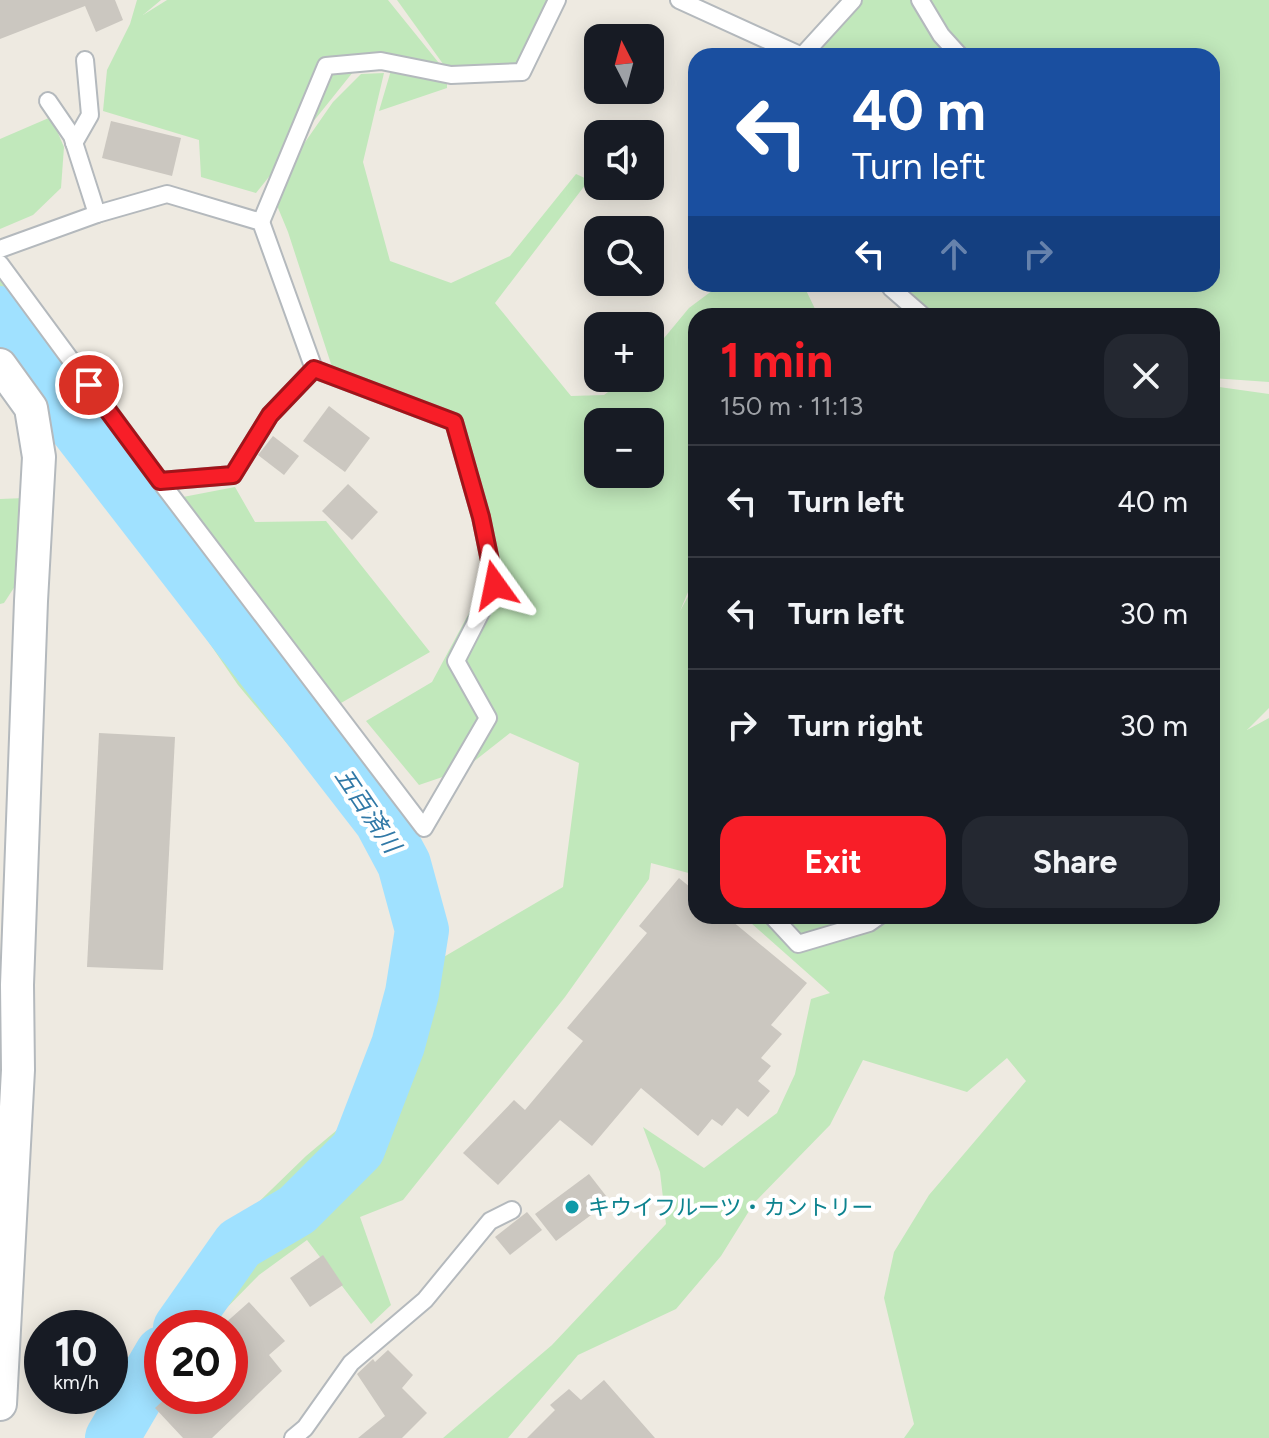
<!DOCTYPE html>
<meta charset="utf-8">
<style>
:root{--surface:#171b24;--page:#242831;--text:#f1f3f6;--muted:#9ea1a6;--line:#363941;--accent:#f81e28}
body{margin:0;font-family:Figtree,"Noto Sans JP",sans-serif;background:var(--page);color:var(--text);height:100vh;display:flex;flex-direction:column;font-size:30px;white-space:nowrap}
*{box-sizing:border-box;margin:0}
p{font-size:26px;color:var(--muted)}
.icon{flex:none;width:44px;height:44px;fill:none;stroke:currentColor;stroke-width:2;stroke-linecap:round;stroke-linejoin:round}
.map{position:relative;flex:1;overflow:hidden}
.side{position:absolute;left:688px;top:308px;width:532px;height:616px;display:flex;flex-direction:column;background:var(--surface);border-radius:24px;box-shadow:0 4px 20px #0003}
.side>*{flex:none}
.guide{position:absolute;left:688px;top:48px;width:532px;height:244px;border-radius:24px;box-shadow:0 4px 20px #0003;background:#1a4fa0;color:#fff;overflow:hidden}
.needle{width:52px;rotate:354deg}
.buttons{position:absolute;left:584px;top:24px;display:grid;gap:16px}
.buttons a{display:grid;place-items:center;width:80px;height:80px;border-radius:16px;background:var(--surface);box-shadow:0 4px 20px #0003;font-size:40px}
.speed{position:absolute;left:24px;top:1310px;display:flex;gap:16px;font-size:40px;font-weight:700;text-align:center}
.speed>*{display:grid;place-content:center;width:104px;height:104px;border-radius:50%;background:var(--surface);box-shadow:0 4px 20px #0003;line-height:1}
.speed small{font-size:20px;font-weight:400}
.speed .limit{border:12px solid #d22;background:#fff;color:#111}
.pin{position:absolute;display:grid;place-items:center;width:68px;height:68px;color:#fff;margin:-34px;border:4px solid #fff;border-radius:50%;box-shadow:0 2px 8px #0007}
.me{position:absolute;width:88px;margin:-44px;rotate:348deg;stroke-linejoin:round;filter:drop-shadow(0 0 6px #0008)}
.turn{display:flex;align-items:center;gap:28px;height:168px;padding:0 32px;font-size:36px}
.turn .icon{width:104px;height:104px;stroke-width:2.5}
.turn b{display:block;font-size:56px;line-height:68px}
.lanes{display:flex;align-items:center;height:76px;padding:0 32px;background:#0003;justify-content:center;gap:40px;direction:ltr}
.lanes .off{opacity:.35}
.round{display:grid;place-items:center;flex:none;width:84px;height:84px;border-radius:24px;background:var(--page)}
.head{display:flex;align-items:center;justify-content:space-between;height:136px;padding:0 32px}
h1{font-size:48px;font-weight:700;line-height:60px;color:var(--accent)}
.button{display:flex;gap:16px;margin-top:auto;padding:16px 32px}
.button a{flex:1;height:92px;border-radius:24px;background:var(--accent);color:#fff;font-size:32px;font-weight:700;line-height:92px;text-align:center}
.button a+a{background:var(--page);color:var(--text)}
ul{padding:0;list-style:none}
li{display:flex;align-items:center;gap:24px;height:112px;padding:0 32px;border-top:2px solid var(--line)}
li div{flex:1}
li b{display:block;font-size:30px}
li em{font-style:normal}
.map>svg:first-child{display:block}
</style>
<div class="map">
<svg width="1269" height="1438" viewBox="0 0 1269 1438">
<rect width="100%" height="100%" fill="#eeeae1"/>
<g fill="#c1e8bb" fill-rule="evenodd">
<path d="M137,0H161L143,15L167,0H388L447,73V88L379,111L392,67L353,72L256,193L201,177L199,140L103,111L107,70L130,24Z"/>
<path d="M397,0H553L513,79L456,82Z"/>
<path d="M849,0H1269V382L1212,378V316H923L901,295L911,284H1212V56H813Z"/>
<path d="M384,73L363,162L390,261L451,283L510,256L576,174L589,180L495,303L571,396L604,395L627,378H650V355L689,308L721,284H803L817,313L822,316H696V573L680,611L696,582V875L651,863L649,879L565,997L403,1200L360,1217L391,1305L371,1324L307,1240L259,1275L207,1328H187L237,1254L272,1223L242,1238L184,1328H162V1362L143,1392L131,1438H90L106,1405L203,1256L306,1156L356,1114L389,1029L400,954L402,914L363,834L238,685L0,336V264L252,593L183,497L235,487L255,522L326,521L430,652L334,707L287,643L409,825L442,958L563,887L579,763L510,733L463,770L419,785L366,721L432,682L484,585L454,422L332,367L288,232L271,191L333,102L361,74ZM598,422H650V474H598Z"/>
<path d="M51,117L64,147L61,188L33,215L0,229V139Z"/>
<path d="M1212,386L1269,394V708L1247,730L1269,718V1438H904L914,1424L884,1298L894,1252L929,1195L1026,1081L1007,1058L967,1092L863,1060L830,1125L754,1203L721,1256L676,1309L578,1355L508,1438H443L552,1345L666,1224L660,1172L643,1127L704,1168L777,1113L795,1074L811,999L830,993L743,916H1212Z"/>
<path d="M25,498L19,580L4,603L0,604V499Z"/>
</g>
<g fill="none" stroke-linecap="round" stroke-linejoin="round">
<g stroke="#a0e1ff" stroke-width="54">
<path d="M0,313L62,409L381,821L404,864L422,930L412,993L398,1045L358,1149L297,1210L239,1244L180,1328"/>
<path d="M112,1438L162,1353"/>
</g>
</g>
<g fill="#cbc7c0">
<path d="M0,0H115L123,20L96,32L85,6L0,39Z"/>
<path d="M111,121L181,138L172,176L102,158Z"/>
<path d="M329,406L370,438L345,472L303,441Z"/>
<path d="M273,436L299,456L284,475L258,455Z"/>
<path d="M348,484L378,512L352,540L322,511Z"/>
<path d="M99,733L175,737L163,970L87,967Z"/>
<path d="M679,878L696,892V916H726L807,983L771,1025L782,1034L761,1058L771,1066L758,1081L770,1091L748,1117L737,1108L722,1126L712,1119L698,1136L641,1088L592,1146L560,1120L498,1185L463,1153L514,1100L525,1110L583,1041L567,1028L647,933L639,926Z"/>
<path d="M589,1174L610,1201L556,1241L535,1214Z"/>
<path d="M527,1212L542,1230L510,1255L495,1237Z"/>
<path d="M323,1255L343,1285L310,1307L290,1278Z"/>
<path d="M249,1302L285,1341L269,1355L282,1371L212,1438H183L155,1408L168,1396H230V1328L222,1326Z"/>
<path d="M388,1350L413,1375L402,1388L427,1413L402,1438H358L385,1416L357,1374L373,1359L375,1362Z"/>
<path d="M604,1380L655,1438H527L555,1410L550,1405L569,1389L581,1400Z"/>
</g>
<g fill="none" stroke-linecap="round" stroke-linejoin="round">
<g stroke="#b4b9bd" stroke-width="20">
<g id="lane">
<path d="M679,0L802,56L853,0"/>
<path d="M920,0L941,35L960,56"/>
<path d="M48,101L72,136L97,214"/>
<path d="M74,143L90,115L85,60"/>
<path d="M261,222L326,66L381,61L451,75L522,72L557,0"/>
<path d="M0,249L97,214L167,194L261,222L314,369L270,415L233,475L160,481"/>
<path d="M0,264L160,481L424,828L488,718L456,661L495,585L481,517L454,422L314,369"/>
<path d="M895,284L891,288L923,316"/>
<path d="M772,916L798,944L869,923L879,916"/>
<path d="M293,1438L305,1428L351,1363L425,1300L490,1221L512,1210"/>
</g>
</g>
<g stroke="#b4b9bd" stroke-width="36">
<path id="street" d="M0,365L31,408L39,457L31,601L17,985L18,1070L0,1404"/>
</g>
<use href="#lane" stroke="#fff" stroke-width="16"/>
<use href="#street" stroke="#fff" stroke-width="32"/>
</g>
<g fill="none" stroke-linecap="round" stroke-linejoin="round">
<g stroke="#a1141a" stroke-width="20">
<path id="route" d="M89,385L160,481L233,475L270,415L314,369L454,422L481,517L495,585"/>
</g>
<use href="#route" stroke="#f81e28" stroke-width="14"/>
</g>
<circle fill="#0f9aa8" stroke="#fff" stroke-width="3" cx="572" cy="1207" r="8"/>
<g text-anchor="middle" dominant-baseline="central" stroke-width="8" stroke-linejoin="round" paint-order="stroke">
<g font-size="22" fill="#0d838f" stroke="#fff" text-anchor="start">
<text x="588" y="1207">キウイフルーツ・カントリー</text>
</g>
<g font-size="24" font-style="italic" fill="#3179a7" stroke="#fff">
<text transform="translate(368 810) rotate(56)">五百済川</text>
</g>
</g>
</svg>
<div class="buttons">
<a><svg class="needle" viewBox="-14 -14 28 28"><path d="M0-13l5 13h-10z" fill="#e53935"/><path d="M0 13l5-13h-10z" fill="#9ea1a6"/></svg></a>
<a><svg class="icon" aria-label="sound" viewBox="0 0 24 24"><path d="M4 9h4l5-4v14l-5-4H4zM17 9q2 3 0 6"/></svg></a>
<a><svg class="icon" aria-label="search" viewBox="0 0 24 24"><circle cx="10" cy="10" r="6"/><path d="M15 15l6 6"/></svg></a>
<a>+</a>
<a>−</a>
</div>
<div class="speed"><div>10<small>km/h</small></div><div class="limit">20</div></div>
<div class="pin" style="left:89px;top:385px;background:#d93025"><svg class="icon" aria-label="arrive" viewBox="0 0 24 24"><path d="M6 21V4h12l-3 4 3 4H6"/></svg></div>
<svg class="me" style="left:495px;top:585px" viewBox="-20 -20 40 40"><path d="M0-17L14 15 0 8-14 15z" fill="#f81e28" stroke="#fff" stroke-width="4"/></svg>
<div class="guide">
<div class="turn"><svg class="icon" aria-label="left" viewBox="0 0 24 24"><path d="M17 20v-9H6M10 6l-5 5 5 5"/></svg><div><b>40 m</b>Turn left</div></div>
<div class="lanes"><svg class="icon" aria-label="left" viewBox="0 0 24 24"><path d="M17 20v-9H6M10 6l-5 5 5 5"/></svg><svg class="icon off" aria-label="ahead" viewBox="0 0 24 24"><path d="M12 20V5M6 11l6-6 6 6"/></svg><svg class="icon off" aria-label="right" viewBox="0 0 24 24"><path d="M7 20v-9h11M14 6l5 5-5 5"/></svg></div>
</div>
<section class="side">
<div class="head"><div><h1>1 min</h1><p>150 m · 11:13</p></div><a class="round"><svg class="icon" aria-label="close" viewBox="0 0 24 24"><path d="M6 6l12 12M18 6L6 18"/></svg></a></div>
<ul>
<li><svg class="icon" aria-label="left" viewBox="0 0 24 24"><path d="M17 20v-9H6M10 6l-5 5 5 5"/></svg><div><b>Turn left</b></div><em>40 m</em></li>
<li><svg class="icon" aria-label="left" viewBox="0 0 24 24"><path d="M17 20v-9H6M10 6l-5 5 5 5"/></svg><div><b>Turn left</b></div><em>30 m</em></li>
<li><svg class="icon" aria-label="right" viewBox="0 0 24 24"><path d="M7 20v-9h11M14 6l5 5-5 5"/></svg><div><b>Turn right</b></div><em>30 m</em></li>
</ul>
<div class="button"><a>Exit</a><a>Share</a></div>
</section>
</div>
